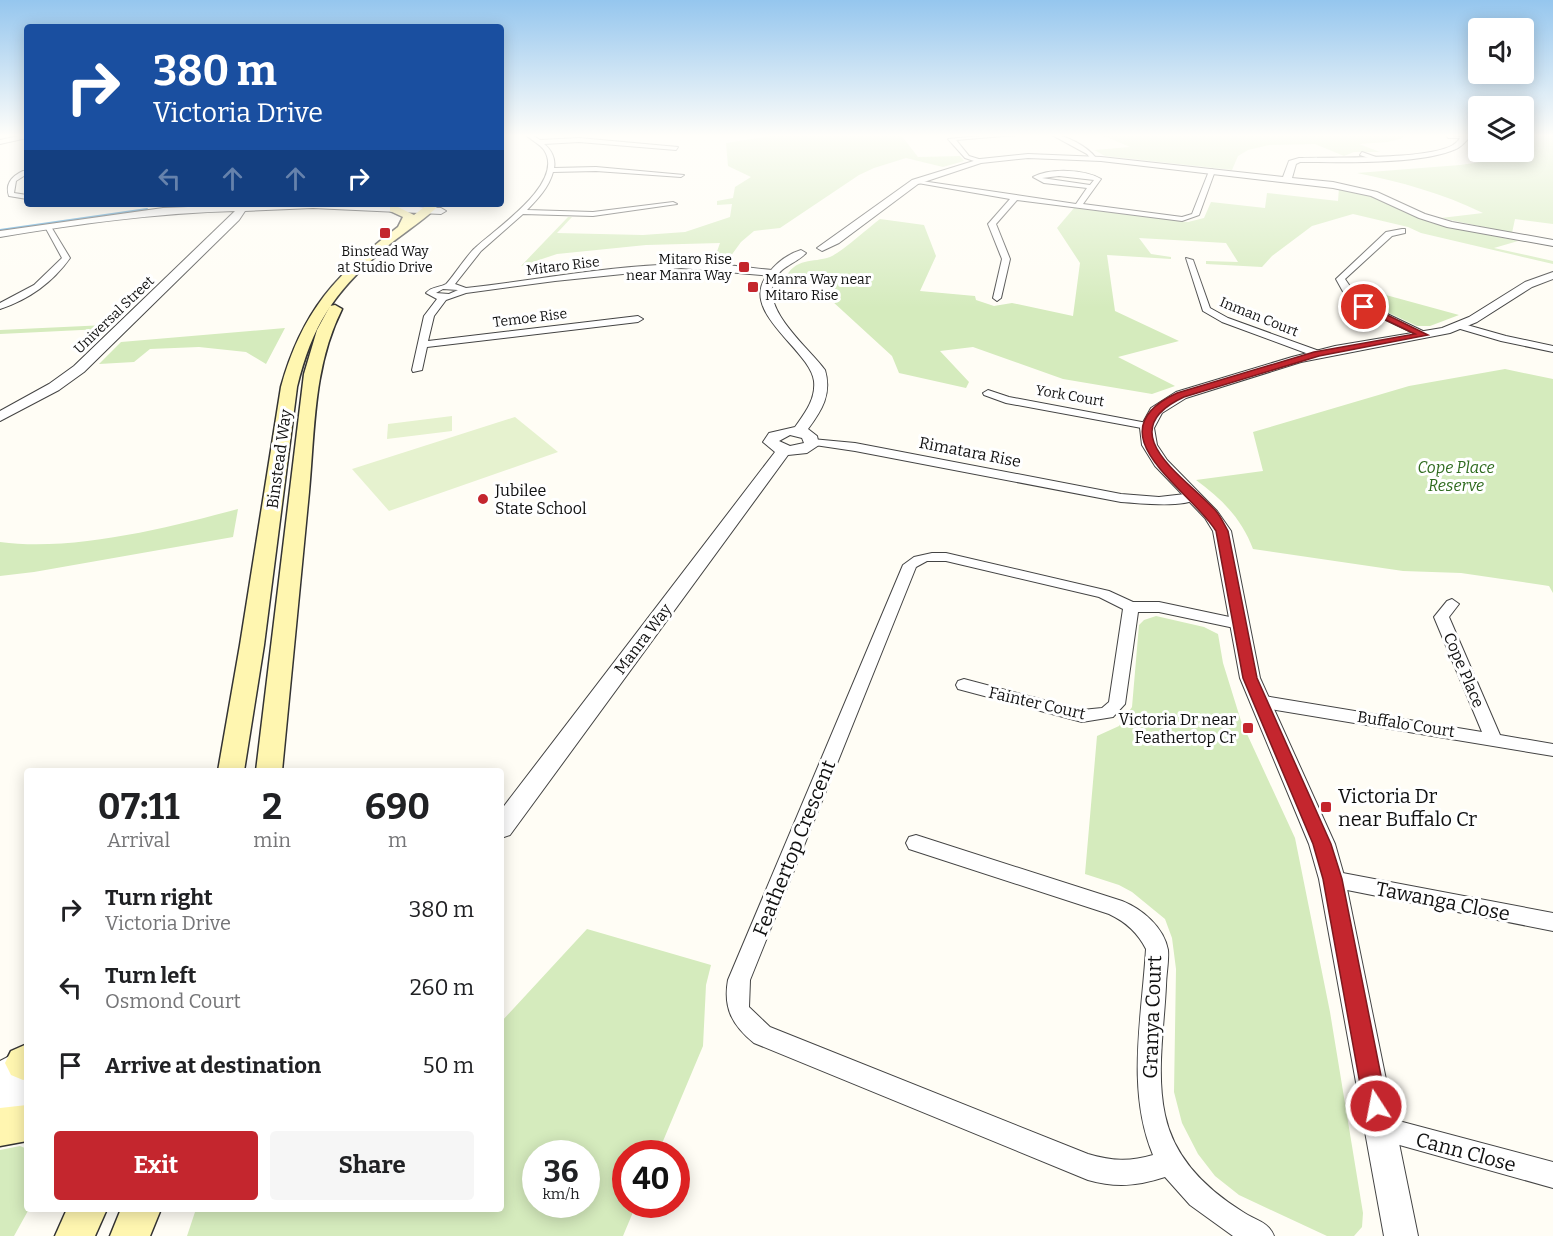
<!DOCTYPE html>
<style>
:root{--surface:#fff;--page:#f6f6f6;--text:#202124;--muted:#757577;--accent:#c4262e}
body{margin:0;font-family:Bitter,serif;background:var(--page);color:var(--text);height:100vh;display:flex;flex-direction:column;font-size:22px;white-space:nowrap}
*{box-sizing:border-box;margin:0}
p{font-size:20px;color:var(--muted)}
.icon{flex:none;width:33px;height:33px;fill:none;stroke:currentColor;stroke-width:2;stroke-linecap:round;stroke-linejoin:round}
.map{position:relative;flex:1;overflow:hidden}
.side{position:absolute;left:24px;top:768px;width:480px;height:444px;display:flex;flex-direction:column;background:var(--surface);border-radius:6px;box-shadow:0 3px 15px #0003}
.side>*{flex:none}
.banner{position:absolute;left:24px;top:24px;width:480px;height:183px;border-radius:6px;box-shadow:0 3px 15px #0003;background:#1a4fa0;color:#fff;overflow:hidden}
.buttons{position:absolute;left:1468px;top:18px;display:grid;gap:12px}
.buttons a{display:grid;place-items:center;width:66px;height:66px;border-radius:6px;background:var(--surface);box-shadow:0 3px 15px #0003;font-size:30px}
.speed{position:absolute;left:522px;top:1140px;display:flex;gap:12px;font-size:30px;font-weight:700;text-align:center}
.speed>*{display:grid;place-content:center;width:78px;height:78px;border-radius:50%;background:var(--surface);box-shadow:0 3px 15px #0003;line-height:1}
.speed small{font-size:15px;font-weight:400}
.speed .limit{border:9px solid #d22;background:#fff;color:#111}
.pin{position:absolute;display:grid;place-items:center;width:51px;height:51px;color:#fff;margin:-26px;border:3px solid #fff;border-radius:50%;box-shadow:0 2px 6px #0007}
.me{position:absolute;width:66px;margin:-33px;rotate:349deg;stroke-linejoin:round;filter:drop-shadow(0 0 4px #0008)}
.turn{display:flex;align-items:center;gap:21px;height:126px;padding:0 30px;font-size:27px}
.turn .icon{width:78px;height:78px;stroke-width:2.5}
.turn b{display:block;font-size:42px;line-height:51px}
.lanes{display:flex;align-items:center;height:57px;padding:0 30px;background:#0003;justify-content:center;gap:30px;direction:ltr}
.lanes .off{opacity:.35}
.eta{display:flex;justify-content:space-evenly;align-items:center;height:102px;text-align:center}
.eta b{font-size:36px;font-weight:700;line-height:42px}
.cta{display:flex;gap:12px;margin-top:auto;padding:12px 30px}
.cta a{flex:1;height:69px;border-radius:6px;background:var(--accent);color:#fff;font-size:24px;font-weight:700;line-height:69px;text-align:center}
.cta a+a{background:var(--page);color:var(--text)}
ul{padding:0;list-style:none}
li{display:flex;align-items:center;gap:18px;height:78px;padding:0 30px}
li div{flex:1}
li b{display:block;font-size:22px}
li em{font-style:normal}
.map>svg:first-child{display:block}
</style>
<div class="map">
<svg width="1553" height="1236" viewBox="0 0 1553 1236">
<rect width="100%" height="100%" fill="#fffdf5"/>
<g fill="#d5ebbd" fill-rule="evenodd">
<path d="M769,135H901L918,157L960,156L964,161L943,167L906,158L874,168L859,175L780,228L754,231L741,242L725,264L713,263L720,243L646,245L557,254L521,266L568,217H572L557,233L643,235L685,232L730,217L732,204L717,205V201L733,198L735,187L751,177L728,166L726,143L770,136Z"/>
<path d="M1102,135H1404L1403,138L1388,142L1359,144L1380,152H1354L1344,156L1315,144L1269,145L1248,150L1238,156L1232,170L1105,156L1094,150L1130,147Z"/>
<path d="M1524,135H1553V224L1515,219L1512,233L1441,218L1483,213C1442,193 1401,182 1357,173L1460,165L1481,162L1503,152H1524Z"/>
<path d="M1339,188L1379,199L1404,212L1432,223L1518,241L1494,248L1553,261V264L1421,233L1408,227L1353,214L1312,226L1272,256L1262,267L1206,264V261L1238,262L1226,243L1139,238L1151,254L1171,257V259L1107,255L1115,311L1179,341L1118,357L1175,386L1152,394L1063,379L973,347L940,351L969,382L966,388L899,373L892,356L832,301V283L785,279C795,257 813,263 830,257C843,251 868,228 880,219L924,225L936,256L920,291L975,296L976,300L994,306L1012,303L1073,316L1080,263L1057,228L1074,208L1188,222L1204,218L1211,202L1265,208L1267,193L1338,201Z"/>
<path d="M1353,286L1459,315L1430,326H1417L1363,301Z"/>
<path d="M106,325L102,329L0,334V330Z"/>
<path d="M285,328L266,364L246,352L199,347L150,349L134,362L99,364L121,342Z"/>
<path d="M1505,369L1553,379V593L1549,586L1461,573L1403,571L1253,549C1242,519 1221,498 1196,480L1263,471L1253,432L1409,386Z"/>
<path d="M238,509L233,537L34,572L0,576V542C72,552 167,528 238,509Z"/>
<path d="M1156,616L1204,627L1218,634L1223,663L1241,721L1295,838L1330,1012L1363,1213L1362,1227L1354,1236H1327L1239,1195L1215,1176L1198,1154L1182,1123L1174,1092L1176,969L1172,938L1165,919L1132,892L1119,885L1085,874L1097,736L1119,726L1132,707L1139,625L1144,620Z"/>
<path d="M587,929L711,965L706,985L703,1046L658,1153L626,1154V1204L636,1205L623,1236H187L196,1209H501V1022ZM536,1154H586V1204H536Z"/>
<path d="M20,1146L27,1149V1209H29L14,1236H0V1150Z"/>
</g>
<g fill="#e6f2cf">
<path d="M452,416V431L387,439L388,424Z"/>
<path d="M515,417L558,452L389,511L352,469Z"/>
</g>
<g fill="none" stroke-linecap="round" stroke-linejoin="round">
<g stroke="#3f96cf" stroke-width="2">
<path d="M173,207L213,204"/>
<path d="M0,230L147,209"/>
</g>
<g stroke="#444" stroke-width="2">
<g id="minor">
<path d="M526,135H532L540,140L579,138L678,147L676,150L579,142L544,144C551,149 556,159 554,168L596,167L684,175L681,177L596,171L553,172C549,187 538,199 527,210L593,212L673,202L677,204L593,216L523,214L481,251L455,284L466,288C537,280 609,266 680,264C711,262 742,267 772,270L776,273L772,276L681,268L555,281L466,293L446,300L434,316L428,341L638,316L643,319L638,322L427,347L422,370L413,372L412,370L424,316L437,299L426,293C432,286 439,288 446,284C450,281 467,255 475,248C495,229 566,183 544,150C540,144 531,140 526,135ZM443,289L458,290L449,294L436,293Z"/>
<path d="M990,135H1015L956,140L969,156L982,160L980,163L965,158L948,139Z"/>
<path d="M1052,135C1065,134 1088,147 1096,158L1091,159L1087,154Z"/>
<path d="M1446,135L1468,138H1448Z"/>
<path d="M1362,152L1376,157L1377,158L1374,160L1360,155Z"/>
<path d="M1212,169L1215,171L1199,215L1182,221L1017,200L996,224L1010,259L1001,298L997,301L993,298L1002,259L988,224L1010,199L912,182L915,180L1076,204L1087,188L1044,183L1033,177C1050,168 1084,169 1101,179L1083,204L1182,217L1192,214L1209,171ZM1059,176L1094,180L1090,185L1042,178Z"/>
<path d="M23,171H27V174L16,181L14,193L27,195V199L9,196C5,184 12,176 23,171Z"/>
<path d="M44,225H50L70,258C53,282 28,300 0,309V303L34,285L62,258Z"/>
<path d="M1402,229H1405V233L1392,236L1345,279L1360,301L1427,333L1429,335L1424,338L1354,305L1346,297L1336,279L1386,232Z"/>
<path d="M1186,258L1193,260L1210,308L1228,318L1322,352V356H1314L1222,322L1203,311Z"/>
<path d="M1460,323L1506,336L1553,346V352L1501,341L1457,328L1455,326Z"/>
<path d="M988,390L1009,397L1147,423L1153,426L1147,429L1006,403L984,395L983,393Z"/>
<path d="M812,439L855,443L1121,494L1159,497L1194,493L1200,497C1187,509 1139,503 1121,502L855,451L808,444V440Z"/>
<path d="M932,553H946L1109,591L1133,602H1159L1239,619L1247,624L1239,629L1159,612H1138L1125,704L1113,717L1082,722L958,689L956,685L958,681L964,679L1082,710L1102,708L1109,702L1123,609L1099,597L946,561H927L916,567L750,980L749,1007L770,1027L1088,1154C1111,1161 1130,1162 1153,1155C1126,1090 1142,1017 1146,949C1138,933 1126,922 1109,914L909,849L906,843L909,837L916,835L1122,901C1142,909 1164,927 1168,950C1169,961 1166,975 1166,986C1164,1028 1156,1073 1165,1115C1174,1158 1206,1189 1243,1212C1255,1220 1269,1222 1274,1236H1233L1190,1205L1165,1177C1137,1186 1116,1188 1088,1180L754,1043C732,1025 723,1008 728,980L903,565L914,557Z"/>
<path d="M1452,599L1459,604L1449,617L1500,735L1553,744V756L1258,707L1252,705L1250,701L1252,697L1258,695L1482,732L1434,617L1447,601Z"/>
<path d="M1332,871L1553,913V931L1332,887L1325,885L1322,879L1325,873Z"/>
<path d="M1380,1116L1553,1162V1188L1371,1137L1368,1128L1371,1119Z"/>
</g>
</g>
<g stroke="#444" stroke-width="2">
<g id="tertiary">
<path d="M23,135H27V138L0,144V140Z"/>
<path d="M1462,135H1470V137C1466,141 1461,147 1456,149C1420,165 1341,162 1300,162L1296,164L1292,178L1333,182L1377,192L1425,214L1452,222L1553,240V246L1447,227L1419,218L1371,196L1333,188L1101,161L1028,158L981,163L918,184L839,243L822,251L817,248L912,180L980,159L1028,154L1101,157L1283,177L1289,161L1299,158C1331,157 1428,160 1453,145C1457,143 1460,138 1462,135Z"/>
<path d="M260,204H351L441,208L446,211L441,214L313,208L245,211L239,220L84,372L59,390L0,421V411L49,384L74,366L235,211C156,213 78,224 0,237V231L163,208Z"/>
<path d="M801,250L806,253C797,263 781,266 774,280C761,310 809,348 825,370C832,394 822,410 808,429L817,436L819,445L807,453L788,455L510,835L501,838V810L775,452L763,442L769,433L795,427C805,413 816,399 814,381C810,349 737,312 768,274C776,263 788,254 801,250ZM790,435L802,438L804,443L790,446L779,441Z"/>
<path d="M1553,272V279L1532,287L1477,322L1450,333L1301,362L1186,398L1162,413L1154,428L1157,445L1167,460L1217,511L1231,531L1260,678L1335,844L1345,879L1418,1236H1384L1319,879L1309,844L1240,678L1213,531L1205,518L1155,466L1142,445L1140,428L1151,408L1176,392L1292,357L1335,346L1442,328L1469,317L1525,282Z"/>
<path d="M27,1047V1080L24,1082L27,1080V1113L0,1127V1061Z"/>
</g>
</g>
<g stroke="#333" stroke-width="3">
<g id="secondary">
<path d="M428,204H440C426,219 406,231 390,244C338,287 313,321 297,387L264,645L244,771H218L240,645L281,387C302,311 336,274 398,227L403,217L390,211V207H398L414,215Z"/>
<path d="M335,305L342,309C313,367 315,429 309,492C300,585 291,678 282,771H256L304,374L317,330L330,306Z"/>
<path d="M27,1044V1079L23,1080L11,1075L5,1063L11,1051Z"/>
<path d="M27,1105V1141L0,1146V1108Z"/>
<path d="M67,1209H107L95,1236H55Z"/>
<path d="M121,1209H161L150,1236H110Z"/>
</g>
</g>
<use href="#minor" fill="#fff" fill-rule="evenodd"/>
<use href="#tertiary" fill="#fff" fill-rule="evenodd"/>
<use href="#secondary" fill="#fff6b0" fill-rule="evenodd"/>
</g>
<linearGradient id="sky" x2="0" y2="1"><stop stop-color="#95c6ee"/><stop offset="0.44" stop-color="#fffefa"/><stop offset="1" stop-color="#fffefa" stop-opacity="0"/></linearGradient>
<rect width="1553" height="308" fill="url(#sky)"/>
<path fill="#c4262e" stroke="#7f191e" stroke-width="1.5" d="M1361,305H1367L1428,335L1319,356L1184,397C1108,432 1187,478 1216,511C1221,517 1224,524 1228,531L1257,678L1331,844L1342,879L1387,1106L1383,1114L1376,1117L1368,1114L1364,1106L1323,879L1313,844L1243,678L1216,531C1190,489 1090,433 1177,393L1314,352L1415,334L1361,308Z"/>
<g fill="#c4262e" stroke="#fff" stroke-width="2">
<rect x="379" y="227" width="12" height="12" rx="3"/>
<rect x="738" y="261" width="12" height="12" rx="3"/>
<rect x="747" y="281" width="12" height="12" rx="3"/>
<circle cx="483" cy="499" r="6"/>
<rect x="1242" y="722" width="12" height="12" rx="3"/>
<rect x="1320" y="801" width="12" height="12" rx="3"/>
</g>
<g text-anchor="middle" dominant-baseline="central" stroke-width="6" stroke-linejoin="round" paint-order="stroke">
<g font-size="14" fill="#111" stroke="#fff">
<text x="385" y="251">Binstead Way<tspan x="385" dy="16">at Studio Drive</tspan></text>
<text x="732" y="259" text-anchor="end">Mitaro Rise<tspan x="732" dy="16">near Manra Way</tspan></text>
<text x="765" y="279" text-anchor="start">Manra Way near<tspan x="765" dy="16">Mitaro Rise</tspan></text>
</g>
<g font-size="14" fill="#111" stroke="#fff">
<text transform="translate(563 266) rotate(-7)">Mitaro Rise</text>
<text transform="translate(114 315) rotate(-44)">Universal Street</text>
<text transform="translate(1259 317) rotate(22)">Inman Court</text>
<text transform="translate(530 318) rotate(-7)">Temoe Rise</text>
<text transform="translate(1070 396) rotate(10)">York Court</text>
</g>
<g font-size="16" fill="#111" stroke="#fff">
<text transform="translate(970 452) rotate(11)">Rimatara Rise</text>
<text transform="translate(279 459) rotate(-82)">Binstead Way</text>
<text transform="translate(643 639) rotate(-53)">Manra Way</text>
<text transform="translate(1464 670) rotate(67)">Cope Place</text>
<text transform="translate(1037 703) rotate(13)">Fainter Court</text>
<text transform="translate(1406 724) rotate(9)">Buffalo Court</text>
</g>
<g font-size="16" font-style="italic" fill="#2f6b1f" stroke="#fff">
<text x="1456" y="467">Cope Place<tspan x="1456" dy="18">Reserve</tspan></text>
</g>
<g font-size="16" fill="#111" stroke="#fff" text-anchor="start">
<text x="495" y="490">Jubilee<tspan x="495" dy="18">State School</tspan></text>
<text x="1236" y="719" text-anchor="end">Victoria Dr near<tspan x="1236" dy="18">Feathertop Cr</tspan></text>
</g>
<g font-size="20" fill="#111" stroke="#fff" text-anchor="start">
<text x="1338" y="796">Victoria Dr<tspan x="1338" dy="23">near Buffalo Cr</tspan></text>
</g>
<g font-size="20" fill="#111" stroke="#fff">
<text transform="translate(794 848) rotate(-68)">Feathertop Crescent</text>
<text transform="translate(1443 901) rotate(11)">Tawanga Close</text>
<text transform="translate(1152 1017) rotate(-88)">Granya Court</text>
<text transform="translate(1466 1152) rotate(15)">Cann Close</text>
</g>
</g>
</svg>
<div class="buttons">
<a><svg class="icon" aria-label="sound" viewBox="0 0 24 24"><path d="M4 9h4l5-4v14l-5-4H4zM17 9q2 3 0 6"/></svg></a>
<a><svg class="icon" aria-label="layers" viewBox="0 0 24 24"><path d="M12 4l9 5-9 5-9-5zM3 14l9 5 9-5"/></svg></a>
</div>
<div class="speed"><div>36<small>km/h</small></div><div class="limit">40</div></div>
<div class="pin" style="left:1364px;top:307px;background:#d93025"><svg class="icon" aria-label="arrive" viewBox="0 0 24 24"><path d="M6 21V4h12l-3 4 3 4H6"/></svg></div>
<svg class="me" style="left:1376px;top:1106px" viewBox="-20 -20 40 40"><circle r="17" fill="#c4262e" stroke="#fff" stroke-width="3"/><path d="M0-11L8 9 0 5-8 9z" fill="#fff"/></svg>
<div class="banner">
<div class="turn"><svg class="icon" aria-label="right" viewBox="0 0 24 24"><path d="M7 20v-9h11M14 6l5 5-5 5"/></svg><div><b>380 m</b>Victoria Drive</div></div>
<div class="lanes"><svg class="icon off" aria-label="left" viewBox="0 0 24 24"><path d="M17 20v-9H6M10 6l-5 5 5 5"/></svg><svg class="icon off" aria-label="ahead" viewBox="0 0 24 24"><path d="M12 20V5M6 11l6-6 6 6"/></svg><svg class="icon off" aria-label="ahead" viewBox="0 0 24 24"><path d="M12 20V5M6 11l6-6 6 6"/></svg><svg class="icon" aria-label="right" viewBox="0 0 24 24"><path d="M7 20v-9h11M14 6l5 5-5 5"/></svg></div>
</div>
<section class="side">
<div class="eta">
<div><b>07:11</b><p>Arrival</p></div>
<div><b>2</b><p>min</p></div>
<div><b>690</b><p>m</p></div>
</div>
<ul>
<li><svg class="icon" aria-label="right" viewBox="0 0 24 24"><path d="M7 20v-9h11M14 6l5 5-5 5"/></svg><div><b>Turn right</b><p>Victoria Drive</p></div><em>380 m</em></li>
<li><svg class="icon" aria-label="left" viewBox="0 0 24 24"><path d="M17 20v-9H6M10 6l-5 5 5 5"/></svg><div><b>Turn left</b><p>Osmond Court</p></div><em>260 m</em></li>
<li><svg class="icon" aria-label="arrive" viewBox="0 0 24 24"><path d="M6 21V4h12l-3 4 3 4H6"/></svg><div><b>Arrive at destination</b></div><em>50 m</em></li>
</ul>
<div class="cta"><a>Exit</a><a>Share</a></div>
</section>
</div>
